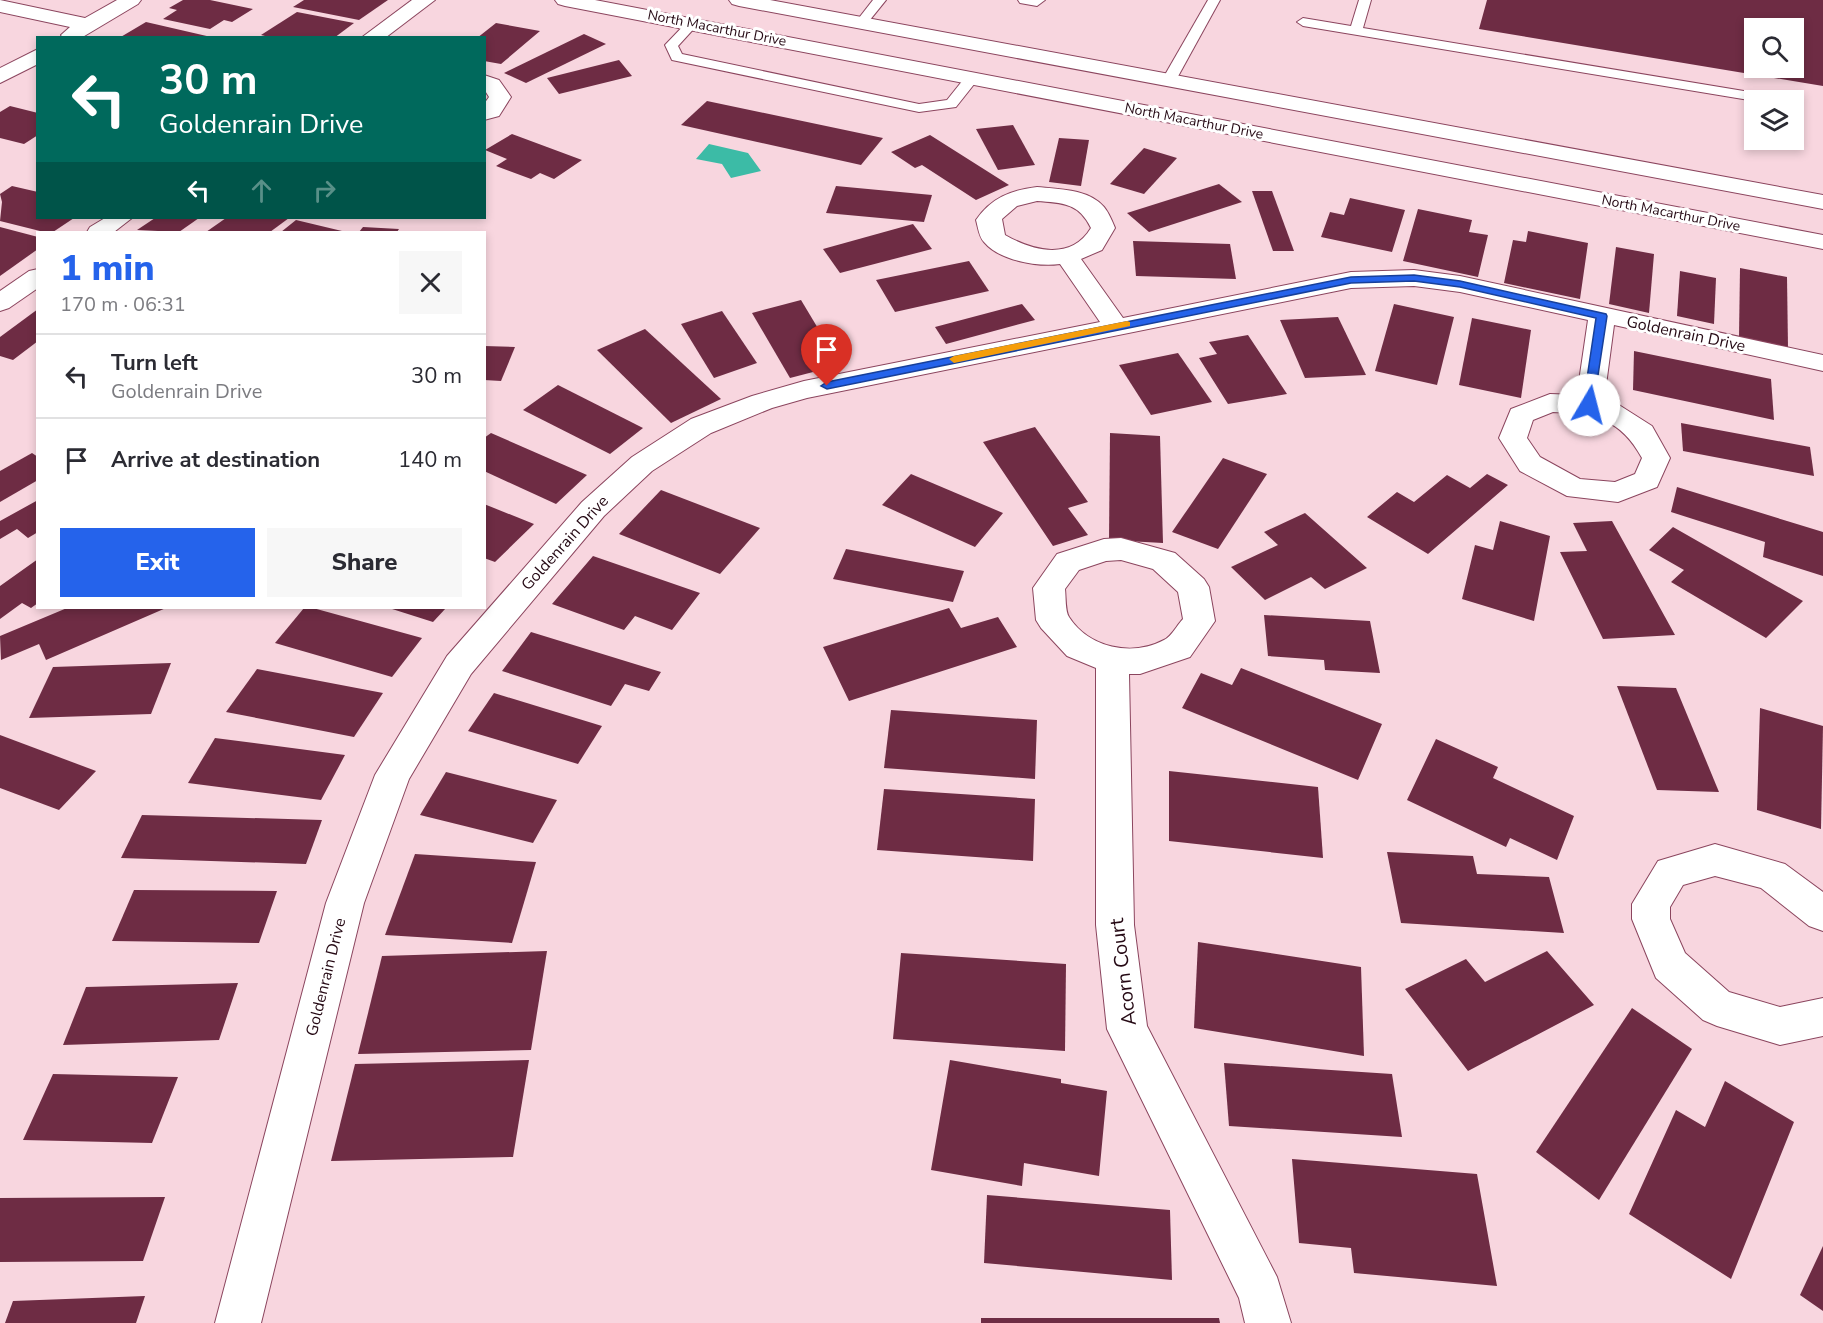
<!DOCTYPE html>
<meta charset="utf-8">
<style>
:root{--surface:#fff;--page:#f7f7f7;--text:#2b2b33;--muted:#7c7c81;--line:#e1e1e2;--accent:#2563eb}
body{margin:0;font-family:"Nunito Sans",sans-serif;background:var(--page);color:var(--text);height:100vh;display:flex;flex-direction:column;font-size:22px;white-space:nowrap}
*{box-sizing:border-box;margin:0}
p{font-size:20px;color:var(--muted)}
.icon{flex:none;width:33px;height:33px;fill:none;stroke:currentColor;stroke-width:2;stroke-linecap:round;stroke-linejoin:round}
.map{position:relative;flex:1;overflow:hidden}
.panel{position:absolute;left:36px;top:231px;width:450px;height:378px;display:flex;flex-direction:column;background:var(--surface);border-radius:0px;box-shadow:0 3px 9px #0003}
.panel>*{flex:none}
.top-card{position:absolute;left:36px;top:36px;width:450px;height:183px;border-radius:0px;box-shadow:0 3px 9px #0003;background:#00695c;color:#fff;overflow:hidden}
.tools{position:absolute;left:1744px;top:18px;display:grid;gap:12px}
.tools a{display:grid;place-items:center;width:60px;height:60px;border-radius:0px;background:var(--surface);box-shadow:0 3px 9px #0003;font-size:30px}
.pin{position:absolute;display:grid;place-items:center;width:51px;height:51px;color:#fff;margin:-62px -26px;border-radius:50% 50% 50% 0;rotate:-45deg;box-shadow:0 0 6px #0007}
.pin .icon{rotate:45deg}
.me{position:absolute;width:66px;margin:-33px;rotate:8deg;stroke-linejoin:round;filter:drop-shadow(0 0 4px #0008)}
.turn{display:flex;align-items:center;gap:21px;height:126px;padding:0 24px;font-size:27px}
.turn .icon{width:78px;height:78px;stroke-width:2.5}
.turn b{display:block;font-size:42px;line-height:51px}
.lanes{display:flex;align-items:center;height:57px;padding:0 24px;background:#0003;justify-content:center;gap:30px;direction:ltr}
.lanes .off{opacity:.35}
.round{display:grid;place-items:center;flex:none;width:63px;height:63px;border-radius:0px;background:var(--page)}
.headline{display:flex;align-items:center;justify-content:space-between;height:102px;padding:0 24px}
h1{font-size:36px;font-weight:800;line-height:45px;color:var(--accent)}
.primary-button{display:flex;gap:12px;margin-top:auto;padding:12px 24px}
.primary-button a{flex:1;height:69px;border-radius:0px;background:var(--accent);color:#fff;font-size:24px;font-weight:800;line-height:69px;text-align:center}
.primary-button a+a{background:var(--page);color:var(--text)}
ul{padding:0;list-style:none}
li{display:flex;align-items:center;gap:18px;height:84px;padding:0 24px;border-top:2px solid var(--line)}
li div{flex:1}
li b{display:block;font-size:22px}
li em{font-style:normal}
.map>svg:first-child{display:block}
</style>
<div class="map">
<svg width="1823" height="1323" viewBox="0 0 1823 1323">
<rect width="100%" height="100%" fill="#f8d6df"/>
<path fill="#3cbba6" d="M709,144L748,153L761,171L731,178L722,164L696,159Z"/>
<g fill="#6e2c44" fill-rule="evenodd">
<path d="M183,0H210L253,9L232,22L224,20L210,29L163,19L177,10L169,8Z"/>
<path d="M304,0H388L359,20L293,7Z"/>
<path d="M1487,0H1823V86L1479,29ZM1755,28H1794V68H1755Z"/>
<path d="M297,12L354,23L334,38H273L261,35Z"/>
<path d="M146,22L211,37V38H119Z"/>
<path d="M496,23L540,31L501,64L484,61V38H477Z"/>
<path d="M584,34L606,44L526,83L504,73Z"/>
<path d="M619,60L632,76L559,94L547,78Z"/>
<path d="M707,101L883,138L861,165L681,125Z"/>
<path d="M10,106L38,113V135L24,144L0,138V112Z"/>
<path d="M1013,125L1035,165L998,170L976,129Z"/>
<path d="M512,134L582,160L554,179L540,173L531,179L496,166L507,159L485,150Z"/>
<path d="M930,135L1009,185L976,200L922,165L915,168L891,152Z"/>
<path d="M1059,138L1089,140L1081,186L1049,182Z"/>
<path d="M1144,148L1177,158L1144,194L1110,184Z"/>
<path d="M1219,184L1242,202L1149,232L1127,213Z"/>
<path d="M12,186L38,192V218H74L53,232H44L0,221L2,202L0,194Z"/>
<path d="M836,186L932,195L924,222L826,213Z"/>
<path d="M1252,191H1272L1294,251H1273Z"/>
<path d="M1350,198L1405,210L1392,252L1321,237L1330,212L1344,215Z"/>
<path d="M1418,209L1472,220L1469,232L1488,235L1478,277L1403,261Z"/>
<path d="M155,218H199L179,232L137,230Z"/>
<path d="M226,218H289L270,232H206Z"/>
<path d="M296,220L342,231L340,232H281Z"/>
<path d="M913,224L932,249L840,273L823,249Z"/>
<path d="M0,227L38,237V249L0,276Z"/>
<path d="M363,227L399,229L397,232H359Z"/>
<path d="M1528,231L1588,243L1580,299L1504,283L1513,240L1526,242Z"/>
<path d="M1133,241L1230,244L1236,279L1136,276Z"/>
<path d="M1616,247L1654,254L1649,313L1609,304Z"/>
<path d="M969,261L989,291L895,312L876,280Z"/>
<path d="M1740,268L1787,277L1788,348L1739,337Z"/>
<path d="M1680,271L1716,278L1714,324L1677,316Z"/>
<path d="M801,300L840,365L790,378L752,313Z"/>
<path d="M1022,304L1035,320L946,344L935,327Z"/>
<path d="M1394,304L1454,317L1437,385L1375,371Z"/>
<path d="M38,309V341L13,360L0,356V337Z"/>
<path d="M722,311L757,363L714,378L681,324Z"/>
<path d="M1338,317L1366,375L1305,378L1280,320Z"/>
<path d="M1472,318L1531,330L1521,398L1459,385Z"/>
<path d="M645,329L721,399L671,423L597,350Z"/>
<path d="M1248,335L1287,394L1228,404L1199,358L1217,354L1209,342Z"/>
<path d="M484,346L515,347L501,381L484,380Z"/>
<path d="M1634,351L1771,379L1774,420L1633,390Z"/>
<path d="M1178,353L1212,402L1151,415L1119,365Z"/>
<path d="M558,385L643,428L610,454L523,410Z"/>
<path d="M1681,423L1810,447L1814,476L1683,451Z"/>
<path d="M1035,427L1088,502L1068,508L1088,535L1053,546L983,442Z"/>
<path d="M491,433L587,475L556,504L484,471V438Z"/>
<path d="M1110,433L1160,436L1163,543L1109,540Z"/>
<path d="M32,453L38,457V480L0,502V471Z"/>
<path d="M1223,458L1267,474L1218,549L1172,532Z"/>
<path d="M911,474L1003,513L975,547L882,505Z"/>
<path d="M1487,474L1508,485L1428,554L1367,517L1397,492L1414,502L1447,475L1470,488Z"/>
<path d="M1677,487L1823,532V576L1763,557L1765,542L1671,512Z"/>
<path d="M661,490L760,528L720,574L619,534Z"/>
<path d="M38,500V532L28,538L17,529L0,539V521Z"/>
<path d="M484,504L534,524L495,562L484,558Z"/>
<path d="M1305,513L1367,568L1325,589L1311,577L1265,600L1231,567L1278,545L1264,532Z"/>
<path d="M1500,521L1550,536L1534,621L1462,599L1475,545L1493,550Z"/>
<path d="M1612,521L1675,635L1603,639L1560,552L1587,551L1573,523Z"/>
<path d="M1673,527L1803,601L1766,638L1671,582L1684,570L1649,550Z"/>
<path d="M846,549L964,571L953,602L833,579Z"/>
<path d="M593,556L700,593L672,630L635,616L624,630L552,604Z"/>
<path d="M38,559V603L31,608L22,603L0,619V586Z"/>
<path d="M67,608H166L46,660L39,644L1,660L0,636Z"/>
<path d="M304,608H313L422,638L392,677L275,643Z"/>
<path d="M389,608H446L433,622Z"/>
<path d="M949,608L961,628L998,617L1017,647L849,701L823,647Z"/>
<path d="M1264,615L1370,621L1380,673L1325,670L1324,660L1268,656Z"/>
<path d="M531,632L661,672L649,691L625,684L611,706L502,671Z"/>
<path d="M171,663L151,714L29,718L53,667Z"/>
<path d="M1241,668L1382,724L1358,780L1182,708L1201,673L1232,685Z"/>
<path d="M257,669L383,693L354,737L226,712Z"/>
<path d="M1617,686L1676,688L1719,792L1657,790Z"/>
<path d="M494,693L602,726L578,764L468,731Z"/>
<path d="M1760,708L1823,726L1821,829L1757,810Z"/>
<path d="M891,710L1037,720L1035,779L884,768Z"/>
<path d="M0,735L96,771L59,810L0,788Z"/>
<path d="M215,738L345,755L321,800L188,783Z"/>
<path d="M1436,739L1498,767L1493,778L1574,816L1557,860L1510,838L1506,847L1407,800Z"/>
<path d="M1169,771L1318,787L1323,858L1169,841Z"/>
<path d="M446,772L557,800L533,843L420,815Z"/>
<path d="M884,789L1035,799L1033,861L877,850Z"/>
<path d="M142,815L322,820L306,864L121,858Z"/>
<path d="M1387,852L1473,856L1477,874L1549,877L1564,933L1401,923Z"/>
<path d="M415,854L536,862L512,943L385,935Z"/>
<path d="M134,890L277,891L259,943L112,941Z"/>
<path d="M1198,942L1361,967L1364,1056L1194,1028Z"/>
<path d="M547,951L531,1050L358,1054L382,956Z"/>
<path d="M1547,951L1594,1005L1468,1071L1405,989L1466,959L1485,982Z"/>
<path d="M901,953L1066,964L1065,1051L893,1039Z"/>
<path d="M238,983L219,1040L63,1045L86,987Z"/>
<path d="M1632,1008L1692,1049L1599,1200L1536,1152Z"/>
<path d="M529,1060L513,1157L331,1161L355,1064Z"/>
<path d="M950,1060L1061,1079V1083L1107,1091L1099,1176L1024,1163L1022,1186L931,1170Z"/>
<path d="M1224,1063L1392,1074L1402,1137L1229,1126Z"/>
<path d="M53,1074L178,1077L152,1143L23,1140Z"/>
<path d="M1725,1081L1794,1122L1731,1279L1629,1214L1676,1110L1705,1127Z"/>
<path d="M1292,1159L1477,1174L1497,1286L1354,1273L1351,1248L1299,1243Z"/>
<path d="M987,1195L1170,1210L1172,1280L984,1263Z"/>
<path d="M165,1197L143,1261L0,1262V1198Z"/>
<path d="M1823,1246V1311L1800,1295Z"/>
<path d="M145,1296L136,1323H5L13,1301Z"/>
<path d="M981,1318H1219L1220,1323H981Z"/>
</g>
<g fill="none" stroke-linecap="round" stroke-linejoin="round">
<g stroke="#8b455e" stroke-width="2">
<g id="service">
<path d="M873,0H886L865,26H857L855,23Z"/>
<path d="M1018,0H1045L1037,6L1020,3Z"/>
<path d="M1208,0H1220L1176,80L1169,84L1164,83L1162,80Z"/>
<path d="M1359,0H1371L1363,28L1774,96L1781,100L1755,101L1303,26L1297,22L1303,18L1351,26Z"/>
<path d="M693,19L699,23L678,46L682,54L919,104L947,100L967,75H977L979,78L956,107L919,112L672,60L665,45L689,20Z"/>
</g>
</g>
<g stroke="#8b455e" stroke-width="2">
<g id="minor">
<path d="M0,0L85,18L117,0H141L138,4L81,38H63L61,35L70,27L0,12Z"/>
<path d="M412,0H435L385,38H361Z"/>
<path d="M38,49V64L0,83V68Z"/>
<path d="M484,75L499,80L511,97L499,116L484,120V104L489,97L484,89Z"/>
<path d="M1037,187C1058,189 1089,189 1104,207C1109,213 1112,221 1115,228L1102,250L1081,259L1123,318L1351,272L1414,270L1460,276L1823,355V371L1614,325L1604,400L1619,405L1652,426L1670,458L1657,487L1618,502L1567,496L1520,471L1499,438L1511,409L1550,394L1577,395L1588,320L1460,292L1414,286L1351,288L807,398L772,408L711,433L652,471L604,516L471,674L409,779L364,903L261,1323H215L326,903L375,775L447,656L582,502L632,457L691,419L752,396L804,381L1100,322L1060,264C1038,267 1000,261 984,242C979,237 978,227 976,220C991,198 1011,190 1037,187ZM1037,201C1063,203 1079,203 1091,228C1071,261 1033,251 1005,235L1002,219L1017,206ZM1553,412C1595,414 1620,418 1642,458L1635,474L1615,482L1580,479L1540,457L1527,438L1533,420Z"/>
<path d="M105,218H132L114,232H87L90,227Z"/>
<path d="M38,269V288L9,308L0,311V291L29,271Z"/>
<path d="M1121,538L1175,553L1204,579L1209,587L1215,621L1190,657L1140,674H1129L1134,925L1147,1026L1277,1277L1291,1323H1245L1239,1298L1107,1029L1096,925V668L1067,656L1041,628L1036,620L1033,588L1057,554L1104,539ZM1121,560L1153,569L1178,592L1183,619C1177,625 1172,636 1164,640C1132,657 1089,648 1069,617C1065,611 1066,597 1065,589L1079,570L1106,561Z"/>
<path d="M1715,844L1785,864L1823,892V931L1809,926L1761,888L1715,876L1683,885L1670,907V919L1685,953L1729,992L1780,1007L1823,998V1036L1780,1045L1717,1026L1703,1020L1656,978L1632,919V904L1658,861Z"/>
</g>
</g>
<g stroke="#8b455e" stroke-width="2">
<g id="secondary">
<path d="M555,0H595L1823,235V249L565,6L558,4Z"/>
<path d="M729,0H770L1823,195V209L739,6L732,4Z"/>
</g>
</g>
<use href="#service" fill="#fff" fill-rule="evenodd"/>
<use href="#minor" fill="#fff" fill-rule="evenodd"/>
<use href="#secondary" fill="#fff" fill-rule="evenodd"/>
</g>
<path fill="#2563eb" stroke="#184099" stroke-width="1.5" d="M1414,275L1460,281L1606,314L1607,316L1593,408H1585L1583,405L1596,318L1460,287L1414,281L1351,283L827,389L821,386L827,382L1351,277Z"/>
<path fill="#f59e0b" d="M1127,321L1130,322V326L954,363L949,359L954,356Z"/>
<g text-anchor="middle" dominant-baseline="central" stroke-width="6" stroke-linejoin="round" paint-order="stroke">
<g font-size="14" fill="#250914" stroke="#fff">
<text transform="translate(717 28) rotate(11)">North Macarthur Drive</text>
<text transform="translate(1194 121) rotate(11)">North Macarthur Drive</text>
<text transform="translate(1671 213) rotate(11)">North Macarthur Drive</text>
</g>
<g font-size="16" fill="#250914" stroke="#fff">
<text transform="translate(1686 334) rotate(12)">Goldenrain Drive</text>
<text transform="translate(565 543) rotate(-48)">Goldenrain Drive</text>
<text transform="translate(326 977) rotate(-76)">Goldenrain Drive</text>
</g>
<g font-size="20" fill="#250914" stroke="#fff">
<text transform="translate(1123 972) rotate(-97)">Acorn Court</text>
</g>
</g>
</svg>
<div class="tools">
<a><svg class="icon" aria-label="search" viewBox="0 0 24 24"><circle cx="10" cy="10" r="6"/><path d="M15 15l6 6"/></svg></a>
<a><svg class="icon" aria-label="layers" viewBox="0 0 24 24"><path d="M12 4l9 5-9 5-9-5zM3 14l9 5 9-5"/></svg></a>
</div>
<div class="pin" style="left:827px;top:386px;background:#d93025"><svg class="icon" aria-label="arrive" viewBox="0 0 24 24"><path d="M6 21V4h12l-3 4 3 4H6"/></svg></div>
<svg class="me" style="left:1589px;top:405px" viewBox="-20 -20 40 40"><circle r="19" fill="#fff"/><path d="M0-13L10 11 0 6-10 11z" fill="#2563eb"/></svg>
<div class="top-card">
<div class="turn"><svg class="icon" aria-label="left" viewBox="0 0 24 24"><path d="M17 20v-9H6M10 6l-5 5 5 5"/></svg><div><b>30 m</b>Goldenrain Drive</div></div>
<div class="lanes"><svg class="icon" aria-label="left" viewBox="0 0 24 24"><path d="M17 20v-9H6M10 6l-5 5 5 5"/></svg><svg class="icon off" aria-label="ahead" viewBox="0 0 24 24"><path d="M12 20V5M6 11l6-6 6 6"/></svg><svg class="icon off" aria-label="right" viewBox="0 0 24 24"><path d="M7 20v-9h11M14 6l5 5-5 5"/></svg></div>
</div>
<section class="panel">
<div class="headline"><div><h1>1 min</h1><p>170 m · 06:31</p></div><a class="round"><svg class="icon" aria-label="close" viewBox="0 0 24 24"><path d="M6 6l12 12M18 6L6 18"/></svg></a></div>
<ul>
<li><svg class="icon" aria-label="left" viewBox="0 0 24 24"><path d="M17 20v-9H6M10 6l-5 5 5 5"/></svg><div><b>Turn left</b><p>Goldenrain Drive</p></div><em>30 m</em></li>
<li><svg class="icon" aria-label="arrive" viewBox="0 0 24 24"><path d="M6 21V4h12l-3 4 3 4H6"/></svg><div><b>Arrive at destination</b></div><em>140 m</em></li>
</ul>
<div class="primary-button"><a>Exit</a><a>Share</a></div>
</section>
</div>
